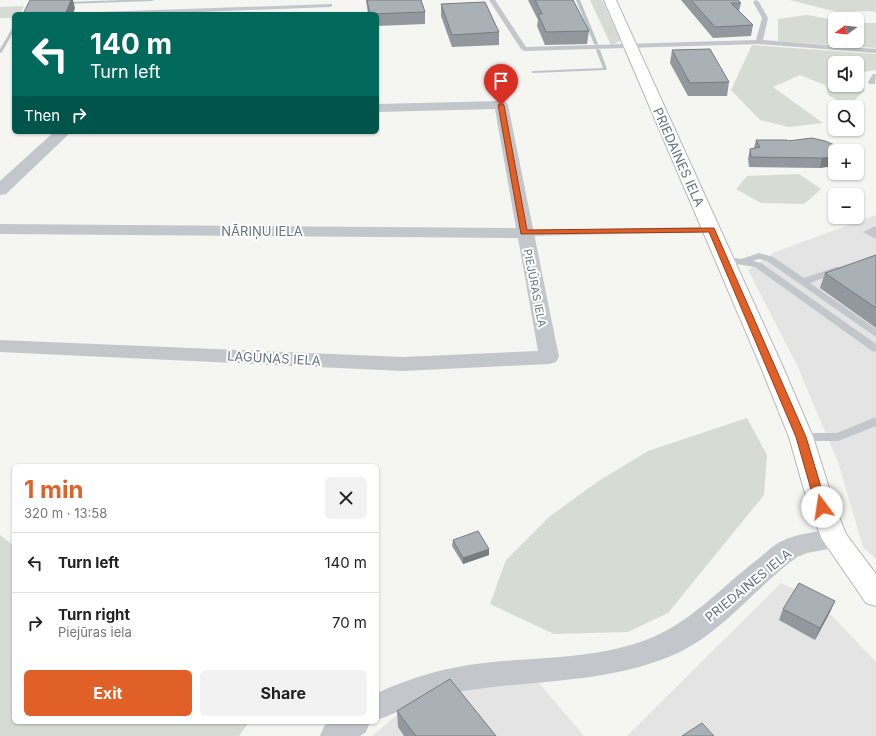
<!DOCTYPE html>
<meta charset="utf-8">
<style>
:root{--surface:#fff;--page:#f2f2f2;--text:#222;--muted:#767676;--line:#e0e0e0;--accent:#e06027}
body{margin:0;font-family:Inter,sans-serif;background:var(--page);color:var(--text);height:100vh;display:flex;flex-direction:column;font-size:15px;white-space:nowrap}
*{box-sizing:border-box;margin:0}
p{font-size:13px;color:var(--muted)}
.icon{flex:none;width:22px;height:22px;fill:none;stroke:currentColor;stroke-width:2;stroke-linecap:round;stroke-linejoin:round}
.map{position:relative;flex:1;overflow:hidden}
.panel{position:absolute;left:12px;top:464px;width:367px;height:260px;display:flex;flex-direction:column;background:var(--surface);border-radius:6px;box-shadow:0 1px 3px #0004}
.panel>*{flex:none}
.guide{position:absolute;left:12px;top:12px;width:367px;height:122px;border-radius:6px;box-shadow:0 1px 3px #0004;background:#00695c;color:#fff;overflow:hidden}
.needle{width:26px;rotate:255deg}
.controls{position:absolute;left:828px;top:12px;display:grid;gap:8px}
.controls a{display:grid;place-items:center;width:36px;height:36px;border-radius:6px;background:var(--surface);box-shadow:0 1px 3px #0004;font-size:20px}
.pin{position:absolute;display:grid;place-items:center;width:34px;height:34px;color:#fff;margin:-41px -17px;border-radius:50% 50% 50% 0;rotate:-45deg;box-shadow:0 0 4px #0007}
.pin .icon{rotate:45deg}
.me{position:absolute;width:44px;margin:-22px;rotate:346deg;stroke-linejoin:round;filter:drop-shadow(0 0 3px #0008)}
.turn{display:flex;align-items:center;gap:14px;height:84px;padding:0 12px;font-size:18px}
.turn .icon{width:52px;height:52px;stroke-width:2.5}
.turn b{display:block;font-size:28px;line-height:34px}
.then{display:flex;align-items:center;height:38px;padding:0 12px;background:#0003;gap:8px;font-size:15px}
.round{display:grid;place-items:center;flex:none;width:42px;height:42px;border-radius:6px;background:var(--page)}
.summary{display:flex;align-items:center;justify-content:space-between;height:68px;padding:0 12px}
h1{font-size:24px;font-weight:700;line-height:30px;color:var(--accent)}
.button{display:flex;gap:8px;margin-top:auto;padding:8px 12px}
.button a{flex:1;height:46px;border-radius:6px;background:var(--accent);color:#fff;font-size:16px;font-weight:700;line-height:46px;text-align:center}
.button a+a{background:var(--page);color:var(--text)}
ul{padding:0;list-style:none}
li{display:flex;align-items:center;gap:12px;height:60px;padding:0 12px;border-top:1px solid var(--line)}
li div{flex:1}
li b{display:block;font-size:15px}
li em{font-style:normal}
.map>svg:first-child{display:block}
</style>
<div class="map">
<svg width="876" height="736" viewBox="0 0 876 736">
<rect width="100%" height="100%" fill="#f5f5f2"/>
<g fill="#e3e4e3">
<path d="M876,215V559L863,547L838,462L797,365L748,270L775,252Z"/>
<path d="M781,583L816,599L876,662V736H627Z"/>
<path d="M538,682L584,736H372L403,710L457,690Z"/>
</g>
<g fill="#d6dcd3" fill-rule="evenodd">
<path d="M590,0H602L620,40L617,43L611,45Z"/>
<path d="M790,0H876V13L873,11L837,12Z"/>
<path d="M24,6L20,14H14V18H0V7Z"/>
<path d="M807,15L835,20V41H857V23H876V48L778,41V19Z"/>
<path d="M752,45L876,54V70L857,73L865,90L848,106L828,95L825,85L800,75L773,87L823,123L789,127L760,120L731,90ZM835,63H857V85H835Z"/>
<path d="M799,174L821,189L804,204L761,203L736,189L747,176Z"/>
<path d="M747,418L767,455L764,495L668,613L628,632L554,634L490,604L506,560L549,517L597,482L648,451Z"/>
<path d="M0,535L14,546V722H249L239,736H0Z"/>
</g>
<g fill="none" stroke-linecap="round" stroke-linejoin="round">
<g fill="#bbc5ca" fill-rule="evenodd">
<path d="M123,0H154L152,1L66,4L64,3L66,2Z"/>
<path d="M576,0H580L598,44L597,45L594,44Z"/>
<path d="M13,27H14V31L2,52L0,53V49Z"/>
<path d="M597,49L600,50L607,69L606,70L533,73L531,72L533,71L603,68L596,50Z"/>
</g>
<g stroke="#b3b8bc" stroke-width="2">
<path id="secondary" d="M604,0H616L782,365L813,437L835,507L846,534L876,574V606L866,603L822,539L809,507L789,437L760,365Z"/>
</g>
<g fill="#c3c6ca" fill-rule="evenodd">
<path d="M489,0H495L526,47L756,40L762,18L753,2L756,0L759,2L768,18L763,40L876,49V53L759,44L524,51L521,49Z"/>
<path d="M332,4V6L330,7L147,14H96L99,12Z"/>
<path d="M873,74H876L875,84H869L868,82Z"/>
<path d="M876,226V239L863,232Z"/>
<path d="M712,227L717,230L715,232L524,236L519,233L524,230Z"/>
<path d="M759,253L773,257L804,278L836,267H842L844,269L842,271L810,283L876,329V337L767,261L759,259L753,261L761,263L876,344V352L872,351L755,267L724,262L719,259L724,256L741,259Z"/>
<path d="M876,417V426L838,441H801L797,440L795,437L797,434L801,433H837Z"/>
</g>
<g fill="#c3c6ca" fill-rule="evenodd">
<path d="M501,101L506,102L508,105L559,357L556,362L549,364L403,371L0,352V340L403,357L538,351L518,238L0,234V224L516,228L495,109L377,112V104Z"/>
<path d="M54,132H71L6,194L0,195V181Z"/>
<path d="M835,529L844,532L848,539L844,546L807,553L797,557C757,586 725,630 680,652C609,685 532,679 457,692C428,697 404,710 377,720V693C412,677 447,667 484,663C537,657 593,659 643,641C689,625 720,588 758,559C766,553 773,545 782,541C798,533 817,532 835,529Z"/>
<path d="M330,722H370L366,732L360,736H320L324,726Z"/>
</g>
<use href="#secondary" fill="#fff" fill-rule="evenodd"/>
</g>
<g fill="#92989d">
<path d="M366,0H421L425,12V24L377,26V14H368Z"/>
<path d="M528,0H573L589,31L587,44L545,45L537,26L538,20Z"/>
<path d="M681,0H738L741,3L739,11L753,25L751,36L713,38Z"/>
<path d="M441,4L499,32V45L452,47L441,16Z"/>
<path d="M672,50L729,82L727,96H688L670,63Z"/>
<path d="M756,140L788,141L849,151L820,168L749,167L748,159L750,149L754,148Z"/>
<path d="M876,255V328L820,288L825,273Z"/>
<path d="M453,540L489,555L463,564L452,546Z"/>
<path d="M835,601L830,612L815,640L779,620L783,609Z"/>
<path d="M397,711L496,736H404L398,727Z"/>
</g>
<g fill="#777c7f">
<path d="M71,0H73L75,8L73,14H65Z"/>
<path d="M835,157V166L820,168L822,158Z"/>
<path d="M489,549V555L463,564V558Z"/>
<path d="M835,601L830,612L815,640L820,628Z"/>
</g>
<g fill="#aab1b6" stroke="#777c7f">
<path d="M30,0H71L65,14H23Z"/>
<path d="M367,0H421L425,12L370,14Z"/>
<path d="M535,0H573L589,31L546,32L538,14H542Z"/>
<path d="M691,0H738L741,3H731L753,25L715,27Z"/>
<path d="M485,2L499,32L452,35L441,4Z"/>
<path d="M710,49L729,82L690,83L672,50Z"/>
<path d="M812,138L825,141L849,151H835V157L822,158L751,157L750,149L760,147L756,140H787L788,141Z"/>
<path d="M876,255V308L825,273Z"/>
<path d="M478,531L489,549L463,558L453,540Z"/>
<path d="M799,583L835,601L820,628L783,609Z"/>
<path d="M450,679L496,736H416L397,711Z"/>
<path d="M702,723L714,736H682Z"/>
</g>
<path fill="#e06027" stroke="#923e19" d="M501,103L504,105L527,230L714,228L806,437L827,507L825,510H818L816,507L796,437L709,232L521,234L498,105Z"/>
<g text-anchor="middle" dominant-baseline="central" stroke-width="4" stroke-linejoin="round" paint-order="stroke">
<g font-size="11" fill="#657382" stroke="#fff">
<text transform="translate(535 288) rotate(79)">PIEJŪRAS IELA</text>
</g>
<g font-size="13" fill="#657382" stroke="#fff">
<text transform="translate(679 157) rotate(66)">PRIEDAINES IELA</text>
<text x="262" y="231">NĀRIŅU IELA</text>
<text transform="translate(274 358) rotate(3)">LAGŪNAS IELA</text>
<text transform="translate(748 585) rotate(-39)">PRIEDAINES IELA</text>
</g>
</g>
</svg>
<div class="controls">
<a><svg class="needle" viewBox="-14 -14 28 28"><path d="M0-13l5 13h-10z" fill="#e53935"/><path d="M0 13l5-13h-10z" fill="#767676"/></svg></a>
<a><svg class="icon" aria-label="sound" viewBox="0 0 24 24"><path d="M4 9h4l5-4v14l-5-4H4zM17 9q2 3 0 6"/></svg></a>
<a><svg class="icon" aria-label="search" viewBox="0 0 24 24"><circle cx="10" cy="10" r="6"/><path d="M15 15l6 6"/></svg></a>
<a>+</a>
<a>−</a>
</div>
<div class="pin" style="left:501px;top:105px;background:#d93025"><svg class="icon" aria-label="arrive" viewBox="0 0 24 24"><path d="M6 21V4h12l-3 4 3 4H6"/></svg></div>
<svg class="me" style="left:822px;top:507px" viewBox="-20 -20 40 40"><circle r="19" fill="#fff"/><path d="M0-13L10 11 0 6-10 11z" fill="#e06027"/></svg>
<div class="guide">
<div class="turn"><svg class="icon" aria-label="left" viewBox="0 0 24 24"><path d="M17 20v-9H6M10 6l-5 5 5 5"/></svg><div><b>140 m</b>Turn left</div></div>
<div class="then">Then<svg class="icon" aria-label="right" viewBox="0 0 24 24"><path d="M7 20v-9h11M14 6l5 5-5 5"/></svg></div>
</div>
<section class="panel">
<div class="summary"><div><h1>1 min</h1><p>320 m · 13:58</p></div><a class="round"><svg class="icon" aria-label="close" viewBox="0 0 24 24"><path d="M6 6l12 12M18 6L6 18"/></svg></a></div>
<ul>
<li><svg class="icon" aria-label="left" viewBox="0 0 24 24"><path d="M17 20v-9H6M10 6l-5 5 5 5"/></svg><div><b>Turn left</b></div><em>140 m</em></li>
<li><svg class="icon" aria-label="right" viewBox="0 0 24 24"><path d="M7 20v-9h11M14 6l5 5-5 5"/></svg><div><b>Turn right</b><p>Piejūras iela</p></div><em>70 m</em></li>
</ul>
<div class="button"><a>Exit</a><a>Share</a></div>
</section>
</div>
